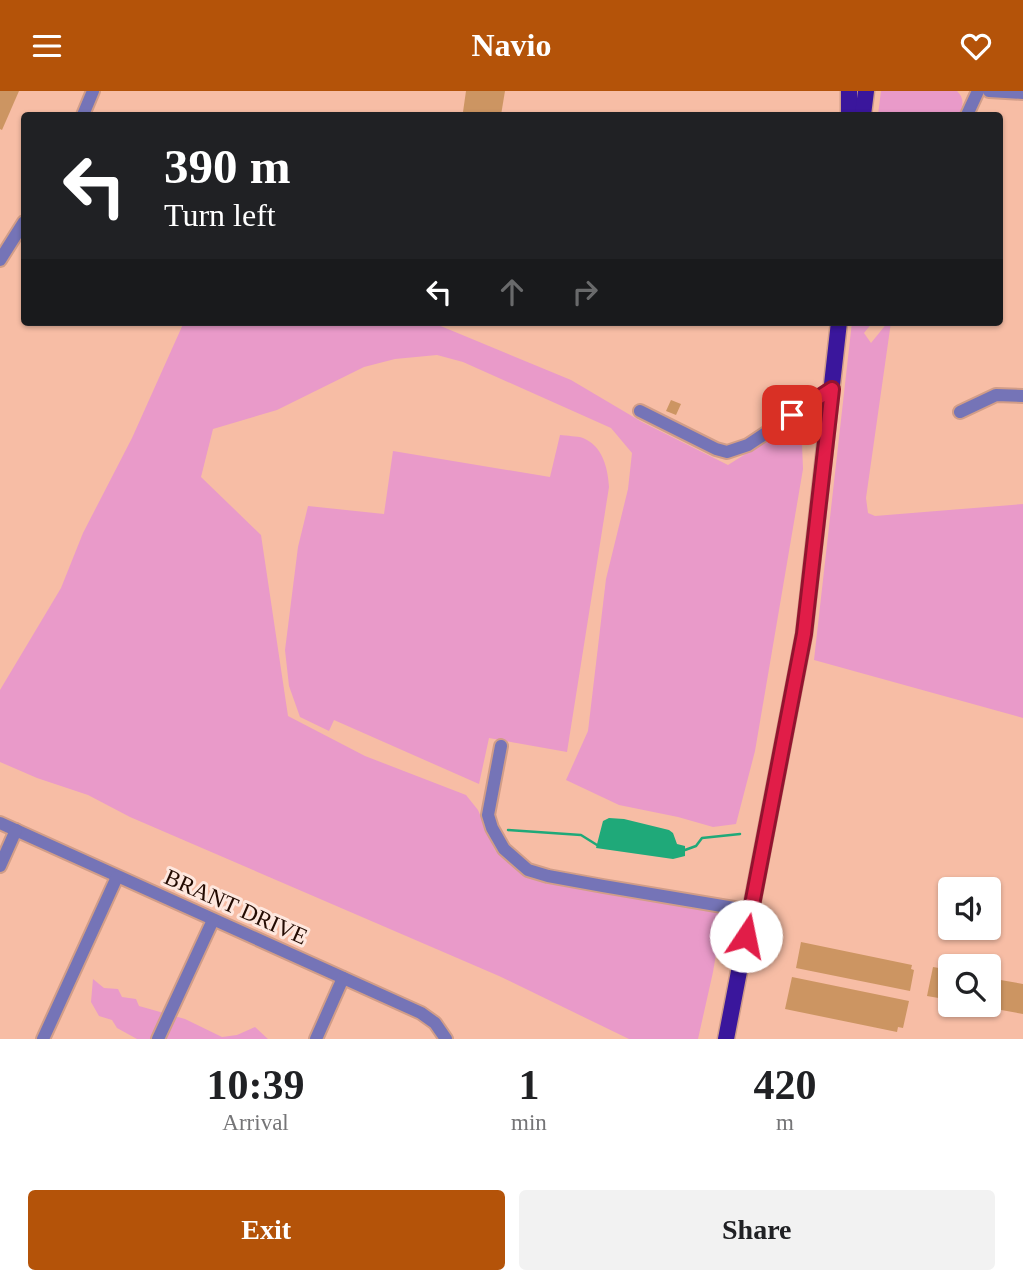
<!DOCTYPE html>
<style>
:root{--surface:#fff;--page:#f2f2f2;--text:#202124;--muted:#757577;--accent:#b45309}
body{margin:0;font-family:Georgia,serif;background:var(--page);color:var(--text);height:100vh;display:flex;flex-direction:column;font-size:26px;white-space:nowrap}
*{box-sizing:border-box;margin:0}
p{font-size:23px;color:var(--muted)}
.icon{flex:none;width:38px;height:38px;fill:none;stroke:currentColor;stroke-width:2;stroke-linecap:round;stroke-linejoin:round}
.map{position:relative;height:948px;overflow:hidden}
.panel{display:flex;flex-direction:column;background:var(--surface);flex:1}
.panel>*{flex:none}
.banner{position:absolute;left:21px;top:21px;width:982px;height:214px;border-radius:7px;box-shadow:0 2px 5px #0004;background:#202124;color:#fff;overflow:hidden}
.tools{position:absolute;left:938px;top:786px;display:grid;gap:14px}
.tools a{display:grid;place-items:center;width:63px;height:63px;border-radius:7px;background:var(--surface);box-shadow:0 2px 5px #0004;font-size:35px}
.pin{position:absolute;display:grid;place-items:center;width:60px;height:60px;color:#fff;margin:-30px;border-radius:14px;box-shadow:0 4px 10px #0006}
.me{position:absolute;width:77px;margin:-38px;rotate:11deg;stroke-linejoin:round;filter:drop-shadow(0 0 5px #0008)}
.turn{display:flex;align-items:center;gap:24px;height:147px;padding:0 28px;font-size:32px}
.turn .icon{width:91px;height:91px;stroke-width:2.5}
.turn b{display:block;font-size:49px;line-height:60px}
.lanes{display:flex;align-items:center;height:66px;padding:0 28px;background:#0003;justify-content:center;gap:35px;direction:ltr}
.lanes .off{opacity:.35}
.eta{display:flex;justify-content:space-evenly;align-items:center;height:119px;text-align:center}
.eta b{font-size:42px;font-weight:800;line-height:49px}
.button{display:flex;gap:14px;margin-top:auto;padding:14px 28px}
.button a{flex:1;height:80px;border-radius:7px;background:var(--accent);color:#fff;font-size:28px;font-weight:800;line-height:80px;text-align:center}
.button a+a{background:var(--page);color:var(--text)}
header{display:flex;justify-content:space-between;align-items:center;height:91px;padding:0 28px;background:var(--accent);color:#fff;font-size:32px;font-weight:800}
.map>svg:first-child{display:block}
</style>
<header><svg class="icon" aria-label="menu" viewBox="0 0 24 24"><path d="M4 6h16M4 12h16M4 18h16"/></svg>Navio<svg class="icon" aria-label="heart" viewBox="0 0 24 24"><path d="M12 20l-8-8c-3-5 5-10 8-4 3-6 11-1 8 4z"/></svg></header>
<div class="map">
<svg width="1023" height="948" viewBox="0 0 1023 948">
<rect width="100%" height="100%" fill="#f7bda5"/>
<g fill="#e99ac9">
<path d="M881,0H957C965,8 963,15 959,24H878Z"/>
<path d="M184,231H431L571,289L642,331L728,374L801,328L803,378L755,660L736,733L713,736L678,726L619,714L566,689L588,640L606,488L628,398L632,362L611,337L463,271L437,264L395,268L364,276L277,319L213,338L201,386L261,444L288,625L365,665L466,704L478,719L495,759L530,783L571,794L723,822L713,881L698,948H629L499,885L130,726L88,704L37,687L0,671V599L61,497L83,442L132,347Z"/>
<path d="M852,231H873L864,242L871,252L888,231H891L866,407L868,422L875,425L1023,413V627L814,569Z"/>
<path d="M560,344C567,345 577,345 583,347C603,355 608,378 609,396L567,661L489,647L479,693L334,629L329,640L300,626L289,595L285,559L298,456L308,415L384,423L393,360L550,386Z"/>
<path d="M93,888L104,897L118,898L122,906L136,908L139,915L185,928L222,946L237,944L255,936L268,948H137L117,937L112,929L99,925L91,911Z"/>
</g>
<path fill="#1fa979" d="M609,727L624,728L669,739L673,742L677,753L685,755V765L673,768L596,757L603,730Z"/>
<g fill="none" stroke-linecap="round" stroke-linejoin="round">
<g stroke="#1fa979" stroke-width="2.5">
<path d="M508,739L581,744L597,754"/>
<path d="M685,759L696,755L702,747L740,743"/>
</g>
</g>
<g fill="#cc9562">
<path d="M0,0H19L2,39L0,38Z"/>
<path d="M466,0H505L501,24L463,21Z"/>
<path d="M671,309L681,313L676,324L666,320Z"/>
<path d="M801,851L912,874L911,878L914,879L910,900L796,877Z"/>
<path d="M933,876L950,879V909L927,905Z"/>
<path d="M792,886L909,910L903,937L898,936L897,941L785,918Z"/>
<path d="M989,887L1023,893V923L979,915L989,914Z"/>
</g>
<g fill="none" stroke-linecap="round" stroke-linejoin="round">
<g stroke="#d19d88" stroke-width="16">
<g id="minor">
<path d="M989,0L1023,2"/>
<path d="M83,24L93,0"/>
<path d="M967,24L978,0"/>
<path d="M0,169L24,131"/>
<path d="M640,320L716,358L727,361L748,354L832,298"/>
<path d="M960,321L996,304L1023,305"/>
<path d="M501,655L488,724L492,737L504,758L528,779L548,785L603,795L752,820"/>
<path d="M0,732L421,922L435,932L446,948"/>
<path d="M0,775L16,739"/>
<path d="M43,948L117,786"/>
<path d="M158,948L213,829"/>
<path d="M316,948L343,887"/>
</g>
</g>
<g stroke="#d19d88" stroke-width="19">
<g id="major">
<path d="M849,24V0"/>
<path d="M863,24L866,0"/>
<path d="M726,948L804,543L839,231"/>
</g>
</g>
<use href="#minor" stroke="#7574b7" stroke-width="12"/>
<use href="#major" stroke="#3a169c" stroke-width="16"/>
</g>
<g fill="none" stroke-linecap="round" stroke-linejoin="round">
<g stroke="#92132f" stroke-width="18">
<path id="route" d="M746,845L804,543L832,298L792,324"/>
</g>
<use href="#route" stroke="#e11d48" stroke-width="12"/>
</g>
<g text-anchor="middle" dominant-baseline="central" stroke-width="6" stroke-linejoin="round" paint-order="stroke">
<g font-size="23" fill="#230b02" stroke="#fee7de">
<text transform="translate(236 816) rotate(24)">BRANT DRIVE</text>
</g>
</g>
</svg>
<div class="tools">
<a><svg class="icon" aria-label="sound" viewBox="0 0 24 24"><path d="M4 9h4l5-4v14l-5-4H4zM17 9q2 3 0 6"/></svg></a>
<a><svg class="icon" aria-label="search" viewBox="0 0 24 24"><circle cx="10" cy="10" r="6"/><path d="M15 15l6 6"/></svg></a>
</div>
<div class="pin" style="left:792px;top:324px;background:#d93025"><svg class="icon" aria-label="arrive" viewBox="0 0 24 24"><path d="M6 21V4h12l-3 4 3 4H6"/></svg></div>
<svg class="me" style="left:746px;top:845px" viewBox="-20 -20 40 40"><circle r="19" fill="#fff"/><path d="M0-13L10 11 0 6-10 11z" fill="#e11d48"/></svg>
<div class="banner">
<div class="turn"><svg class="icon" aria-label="left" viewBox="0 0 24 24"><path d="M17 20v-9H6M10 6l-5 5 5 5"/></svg><div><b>390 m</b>Turn left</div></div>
<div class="lanes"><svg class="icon" aria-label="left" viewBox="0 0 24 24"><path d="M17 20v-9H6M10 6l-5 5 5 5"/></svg><svg class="icon off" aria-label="ahead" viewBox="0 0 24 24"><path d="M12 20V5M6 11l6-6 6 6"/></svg><svg class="icon off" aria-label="right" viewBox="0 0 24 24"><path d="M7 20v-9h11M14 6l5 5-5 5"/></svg></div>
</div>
</div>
<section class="panel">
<div class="eta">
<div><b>10:39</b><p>Arrival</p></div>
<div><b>1</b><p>min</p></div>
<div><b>420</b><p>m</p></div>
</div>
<div class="button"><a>Exit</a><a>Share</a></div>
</section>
